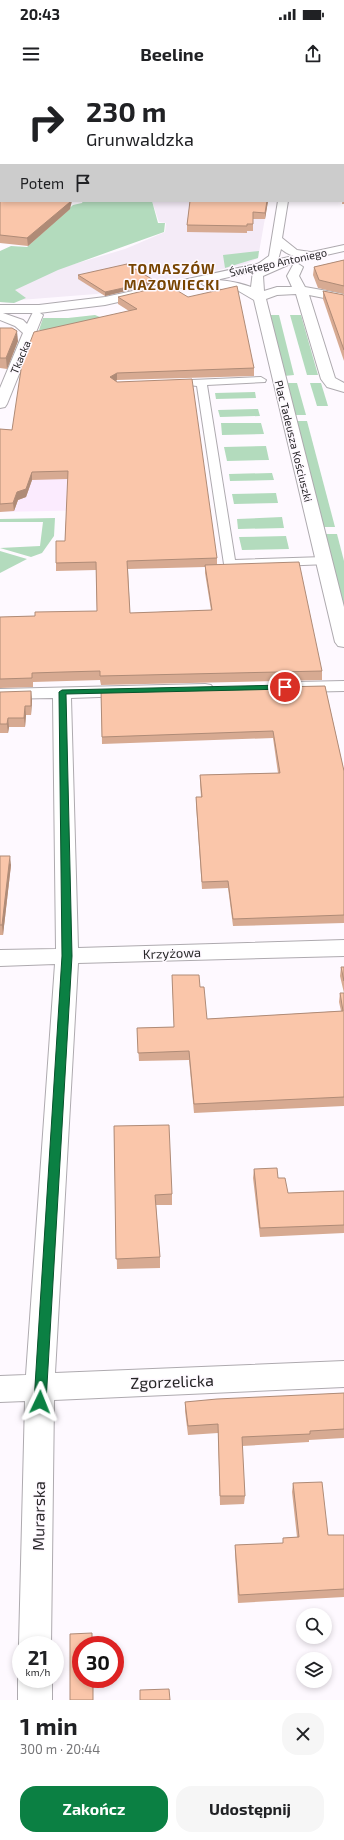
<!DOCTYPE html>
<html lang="pl">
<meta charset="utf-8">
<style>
:root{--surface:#fff;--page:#f6f6f6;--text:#202124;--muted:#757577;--accent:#0b8043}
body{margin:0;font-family:"Exo 2",sans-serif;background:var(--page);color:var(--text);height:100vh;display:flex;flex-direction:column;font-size:15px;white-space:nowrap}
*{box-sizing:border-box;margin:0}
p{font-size:13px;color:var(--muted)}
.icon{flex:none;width:22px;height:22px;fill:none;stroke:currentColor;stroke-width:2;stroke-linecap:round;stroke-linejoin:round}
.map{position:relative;height:1620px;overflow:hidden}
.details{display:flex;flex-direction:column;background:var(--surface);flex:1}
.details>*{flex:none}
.banner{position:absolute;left:0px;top:0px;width:344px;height:122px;box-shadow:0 2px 6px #0003;background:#fff;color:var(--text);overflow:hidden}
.buttons{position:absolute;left:296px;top:1528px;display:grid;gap:8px}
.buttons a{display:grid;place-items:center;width:36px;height:36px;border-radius:50%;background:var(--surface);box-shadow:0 2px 6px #0003;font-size:20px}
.speed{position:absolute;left:12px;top:1556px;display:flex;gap:8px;font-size:20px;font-weight:700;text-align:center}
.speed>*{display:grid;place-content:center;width:52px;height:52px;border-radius:50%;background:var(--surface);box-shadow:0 2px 6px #0003;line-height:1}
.speed small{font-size:10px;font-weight:400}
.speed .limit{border:6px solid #d22;background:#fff;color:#111}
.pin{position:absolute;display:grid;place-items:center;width:34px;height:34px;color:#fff;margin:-17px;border:2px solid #fff;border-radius:50%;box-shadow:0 1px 4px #0007}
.me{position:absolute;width:44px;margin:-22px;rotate:2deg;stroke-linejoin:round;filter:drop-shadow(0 0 3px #0008)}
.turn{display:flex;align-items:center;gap:14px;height:84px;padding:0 20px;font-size:18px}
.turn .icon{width:52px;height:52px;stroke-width:2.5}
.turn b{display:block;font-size:28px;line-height:34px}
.then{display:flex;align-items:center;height:38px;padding:0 20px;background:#0003;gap:8px;font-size:15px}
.round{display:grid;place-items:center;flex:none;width:42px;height:42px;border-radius:16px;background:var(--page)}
.overview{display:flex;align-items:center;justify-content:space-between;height:68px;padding:0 20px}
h1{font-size:24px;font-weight:700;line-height:30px}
.cta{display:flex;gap:8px;margin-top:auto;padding:8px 20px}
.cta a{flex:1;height:46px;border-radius:16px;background:var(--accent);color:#fff;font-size:16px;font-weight:700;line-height:46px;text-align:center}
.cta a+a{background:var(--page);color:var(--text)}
.status{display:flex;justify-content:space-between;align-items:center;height:28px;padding:0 20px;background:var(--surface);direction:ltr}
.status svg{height:11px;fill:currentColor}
header{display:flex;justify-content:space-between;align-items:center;height:52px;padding:0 20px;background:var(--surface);font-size:18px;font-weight:700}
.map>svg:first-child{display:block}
</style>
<div class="status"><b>20:43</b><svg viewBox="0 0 49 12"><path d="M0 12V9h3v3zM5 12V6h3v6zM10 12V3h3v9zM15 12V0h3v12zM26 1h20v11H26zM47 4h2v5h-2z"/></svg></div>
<header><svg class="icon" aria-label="menu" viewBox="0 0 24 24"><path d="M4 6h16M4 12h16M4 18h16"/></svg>Beeline<svg class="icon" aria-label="share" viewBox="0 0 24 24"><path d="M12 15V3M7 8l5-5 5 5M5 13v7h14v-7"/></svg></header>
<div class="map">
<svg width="344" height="1620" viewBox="0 0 344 1620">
<rect width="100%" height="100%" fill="#fef9ff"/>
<path fill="#f4ebf7" d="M152,121H268L258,178L246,184L150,205L96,214L20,220L11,223L0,222V216L54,190L125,169L165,152L166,143L159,142Z"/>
<path fill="#fbebfe" d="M0,390L94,392V430L0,432Z"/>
<g fill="#b3dbbd">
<path d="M83,121H152L158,143H165L164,152L58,190L15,210L26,218L14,223L0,222V171L11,166L27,167L73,125L82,123Z"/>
<path d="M259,171L258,178L225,188L223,175Z"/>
<path d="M95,235L105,239L54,250H39L43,238H68Z"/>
<path d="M269,235H279L294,295L284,296Z"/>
<path d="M290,235H301L318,295H307Z"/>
<path d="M286,303H297L306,335H294Z"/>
<path d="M310,303H321L328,326H317Z"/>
<path d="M255,312L256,318L216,319L215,313Z"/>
<path d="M258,329L260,336L220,337L218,330Z"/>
<path d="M296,341H307L335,447H322Z"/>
<path d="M221,343H261L264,354L222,355Z"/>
<path d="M266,366L269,380L227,381L224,367Z"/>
<path d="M272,393L274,400L230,401L229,394Z"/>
<path d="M276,413L278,423L234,424L232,414Z"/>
<path d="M282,437L284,448L238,449L237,439Z"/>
<path d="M55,438L54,456L42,473L31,477L0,468L40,466L43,442H0V439Z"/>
<path d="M324,454H337L344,481V532Z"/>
<path d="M286,456L289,469L242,470L239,457Z"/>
<path d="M0,471L27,479L0,493Z"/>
</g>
<path fill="#94d2a6" d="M12,0H204L202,1Z"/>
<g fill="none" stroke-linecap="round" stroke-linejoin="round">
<g stroke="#aeaaaf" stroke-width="2">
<path id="pedestrian" d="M261,297L266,300L265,302L207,305L235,480L324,477L330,481L328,484L230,488L224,484L197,306L188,305L187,303L192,300Z"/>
</g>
<g stroke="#aeaaaf" stroke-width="2">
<g id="minor">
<path d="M278,121H288L282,158L297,170L317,173L319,175C311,184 289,176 281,169L278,180L265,188H257L255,186L269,176Z"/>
<path d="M37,231L43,235L7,324L5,327L0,328V308L23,253L15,246L0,240V232L23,240L27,244L33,232Z"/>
<path d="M344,601V611L297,612L291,611L288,607L291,603L297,602Z"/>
<path d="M205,604L211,605L214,609L211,613L71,618L78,868L344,860V876L78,883L55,1293L344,1281V1307L54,1320L51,1565H21V1571L19,1565L25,1321L0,1322V1296L26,1295L55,884L0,886V870L56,869L53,618L0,619V609Z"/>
<path d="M21,1593V1599H52V1620H18V1599Z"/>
</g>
</g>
<g stroke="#aeaaaf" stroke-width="2">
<path id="tertiary" d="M293,176L299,179L297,181L263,196L264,211L277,207H292L287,196L293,185L297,183L303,187L299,196L305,207L344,214V222L309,215L335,298L344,303V312L327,307L321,299L296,214L277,215L266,219L344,527V567L338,566L335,562L254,220L237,210L208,208L202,204C209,195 241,203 251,207L253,191Z"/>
</g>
<g stroke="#aeaaaf" stroke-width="2">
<path id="secondary" d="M344,165V171L105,225L39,233H0V225H39L105,217Z"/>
</g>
<use href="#pedestrian" fill="#fff" fill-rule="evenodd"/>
<use href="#minor" fill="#fff" fill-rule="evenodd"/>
<use href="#tertiary" fill="#fff" fill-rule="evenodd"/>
<use href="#secondary" fill="#fff" fill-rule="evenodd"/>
</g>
<g fill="#d7aa92" fill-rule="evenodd">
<path d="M344,13V32H343Z"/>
<path d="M343,34L344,35V124H342L344,108H343Z"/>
<path d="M0,104L70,129L28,166L0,163Z"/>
<path d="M190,121H268L265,139H253V151H247V153L187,152V145Z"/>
<path d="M344,180V214L318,208L313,195L314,187Z"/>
<path d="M78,195L155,201V204L105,216L78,199Z"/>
<path d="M323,211L344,215V281L323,219Z"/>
<path d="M118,217L254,288V296L117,300L116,301L217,478V484L322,591V600L101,605L100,600L33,602V607L0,608V537L35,536L97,531L96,490L56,491V483L65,461L68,399L32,400L26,417L18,420L14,431L0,432V349L12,350L129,231L118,224ZM205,487V493L211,530L130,533L128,489Z"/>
<path d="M0,248L18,261L7,289L0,288Z"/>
<path d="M325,606L344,691V843L233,846L228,808L202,809L196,725V717H201L200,703V695L278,693L273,658L102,664L101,611Z"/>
<path d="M0,612L32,620L31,635H26L25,647H9L8,653H0Z"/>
<path d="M0,776L11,785L3,855H0Z"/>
<path d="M341,887H344V1026L194,1033L189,980L139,981L137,948L174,947L172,895L200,907L207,939L341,931L339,922L340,913H344L340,896Z"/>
<path d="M114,1046L172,1114V1125H156L160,1177V1188L117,1189Z"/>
<path d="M254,1089L278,1098L288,1113L344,1111V1153L260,1157L253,1098Z"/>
<path d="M344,1313V1358L309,1360V1362L242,1366L245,1416L244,1424L220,1425L218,1353L188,1355L185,1331V1322Z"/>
<path d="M293,1403L328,1455H344V1517L238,1523L235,1473V1465L283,1463V1458L297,1457L292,1412Z"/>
</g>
<g fill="#af8b77">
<rect x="343" y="6" width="1" height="6"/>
<path d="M70,121H72L70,129L28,166L27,158Z"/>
<path d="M267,121H268L265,139V133Z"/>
<path d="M155,201V204L105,216V212Z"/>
<path d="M17,251L18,261L7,289L6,278Z"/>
<path d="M117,293V300L111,304L110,297Z"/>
<path d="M32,392V400L26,417L18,420L14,431L13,423L17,412Z"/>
<path d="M31,611L32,620L31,635Z"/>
<path d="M25,626L26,635L25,647L24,638Z"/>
<path d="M8,638L9,647L8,653L7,644Z"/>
<path d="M10,776L11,785L3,855L2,845Z"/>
</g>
<g fill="#fac6aa" stroke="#af8b77">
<path d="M255,0H344V6H343V1H255Z"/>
<path d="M344,13V26H343V14Z"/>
<path d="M343,34L344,35V77H343Z"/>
<path d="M344,77V101H343V79Z"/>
<path d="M0,104H1V121H70V122L27,158L0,155Z"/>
<path d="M190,121H267L265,133L253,132V144H247V146L187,145Z"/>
<path d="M344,180V206L319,200L314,187Z"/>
<path d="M127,184L155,201L105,212L78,195Z"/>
<path d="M168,205L188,217L237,206L254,288L117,293L110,297L117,302L192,299L217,478L127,481L130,533L212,530L205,485L299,482L322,591L100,596V591L63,592L32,593V598L0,599V537L35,536V532L97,531L96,482L56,483V461H65L68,391L32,392L26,409L17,412L13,423L0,424V349L12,350L22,283L34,252L137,229L118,217Z"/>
<path d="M323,211L344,215V270Z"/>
<path d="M0,248H12L17,251L6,278H0Z"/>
<path d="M325,606L344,691V835L233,839L228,801L202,802L196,717H202L200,695L280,693L273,651L102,657L101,611Z"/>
<path d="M31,611V626H25L24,638H8L7,644H0V612Z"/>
<path d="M0,776H10L2,845H0Z"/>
<path d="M341,887H344V901Z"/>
<path d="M172,895H199L200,907H204L207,939L343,931L340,913H344V1017L194,1024L189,971L138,973L137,948L174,947Z"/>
<path d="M169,1045L172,1114L155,1115L160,1177L116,1179L114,1046Z"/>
<path d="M277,1088L278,1098H285L288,1113L344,1111V1145L260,1148L254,1089Z"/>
<path d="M344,1313V1349L310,1351V1354L242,1357L245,1416H220L218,1344L188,1346L185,1322L217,1319Z"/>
<path d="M322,1402L328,1455H344V1509L239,1515L235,1465L283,1463V1458L299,1457L293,1403Z"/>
<path d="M92,1553V1565H81V1599H93V1620H70V1554Z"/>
<path d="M169,1609L170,1620H140V1610Z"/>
</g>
<path fill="#0b8043" stroke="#07532c" d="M285,605H288V609L66,614L72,876L46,1322L44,1326L40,1328L36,1326L34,1322L62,876L59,612L62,610Z"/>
<g text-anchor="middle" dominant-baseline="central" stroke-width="3" stroke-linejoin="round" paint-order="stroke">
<g font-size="11" fill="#262527" stroke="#fef9ff">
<text transform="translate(278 182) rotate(-12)">Świętego Antoniego</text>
<text transform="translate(20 277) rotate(-67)">Tkacka</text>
<text transform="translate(294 361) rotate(76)">Plac Tadeusza Kościuszki</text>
</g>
<g font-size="13" fill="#262527" stroke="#fef9ff">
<text transform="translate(172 873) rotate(-2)">Krzyżowa</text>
</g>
<g font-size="14" font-weight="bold" letter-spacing="1" fill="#774300" stroke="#fef9ff">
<text x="172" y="188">TOMASZÓW<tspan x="172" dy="16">MAZOWIECKI</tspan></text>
</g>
<g font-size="16" fill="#262527" stroke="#fef9ff">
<text transform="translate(172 1301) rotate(-2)">Zgorzelicka</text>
<text transform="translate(38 1436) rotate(-89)">Murarska</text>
</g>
</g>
</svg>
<div class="buttons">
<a><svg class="icon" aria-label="search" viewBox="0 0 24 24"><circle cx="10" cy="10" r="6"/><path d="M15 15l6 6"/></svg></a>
<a><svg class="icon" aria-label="layers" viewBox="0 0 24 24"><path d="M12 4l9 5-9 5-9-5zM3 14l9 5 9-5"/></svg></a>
</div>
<div class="speed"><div>21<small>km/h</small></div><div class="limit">30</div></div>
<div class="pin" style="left:285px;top:607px;background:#d93025"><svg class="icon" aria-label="arrive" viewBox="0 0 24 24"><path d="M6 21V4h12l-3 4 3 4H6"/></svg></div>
<svg class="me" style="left:40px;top:1322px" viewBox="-20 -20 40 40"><path d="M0-17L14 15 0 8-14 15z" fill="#0b8043" stroke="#fff" stroke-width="4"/></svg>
<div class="banner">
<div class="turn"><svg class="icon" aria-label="right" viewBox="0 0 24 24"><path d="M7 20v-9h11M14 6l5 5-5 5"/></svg><div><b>230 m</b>Grunwaldzka</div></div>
<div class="then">Potem<svg class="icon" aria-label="arrive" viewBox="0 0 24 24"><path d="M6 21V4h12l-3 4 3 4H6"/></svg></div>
</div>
</div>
<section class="details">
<div class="overview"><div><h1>1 min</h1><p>300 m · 20:44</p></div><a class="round"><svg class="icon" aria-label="close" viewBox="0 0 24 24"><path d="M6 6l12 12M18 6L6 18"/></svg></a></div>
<div class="cta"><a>Zakończ</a><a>Udostępnij</a></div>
</section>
